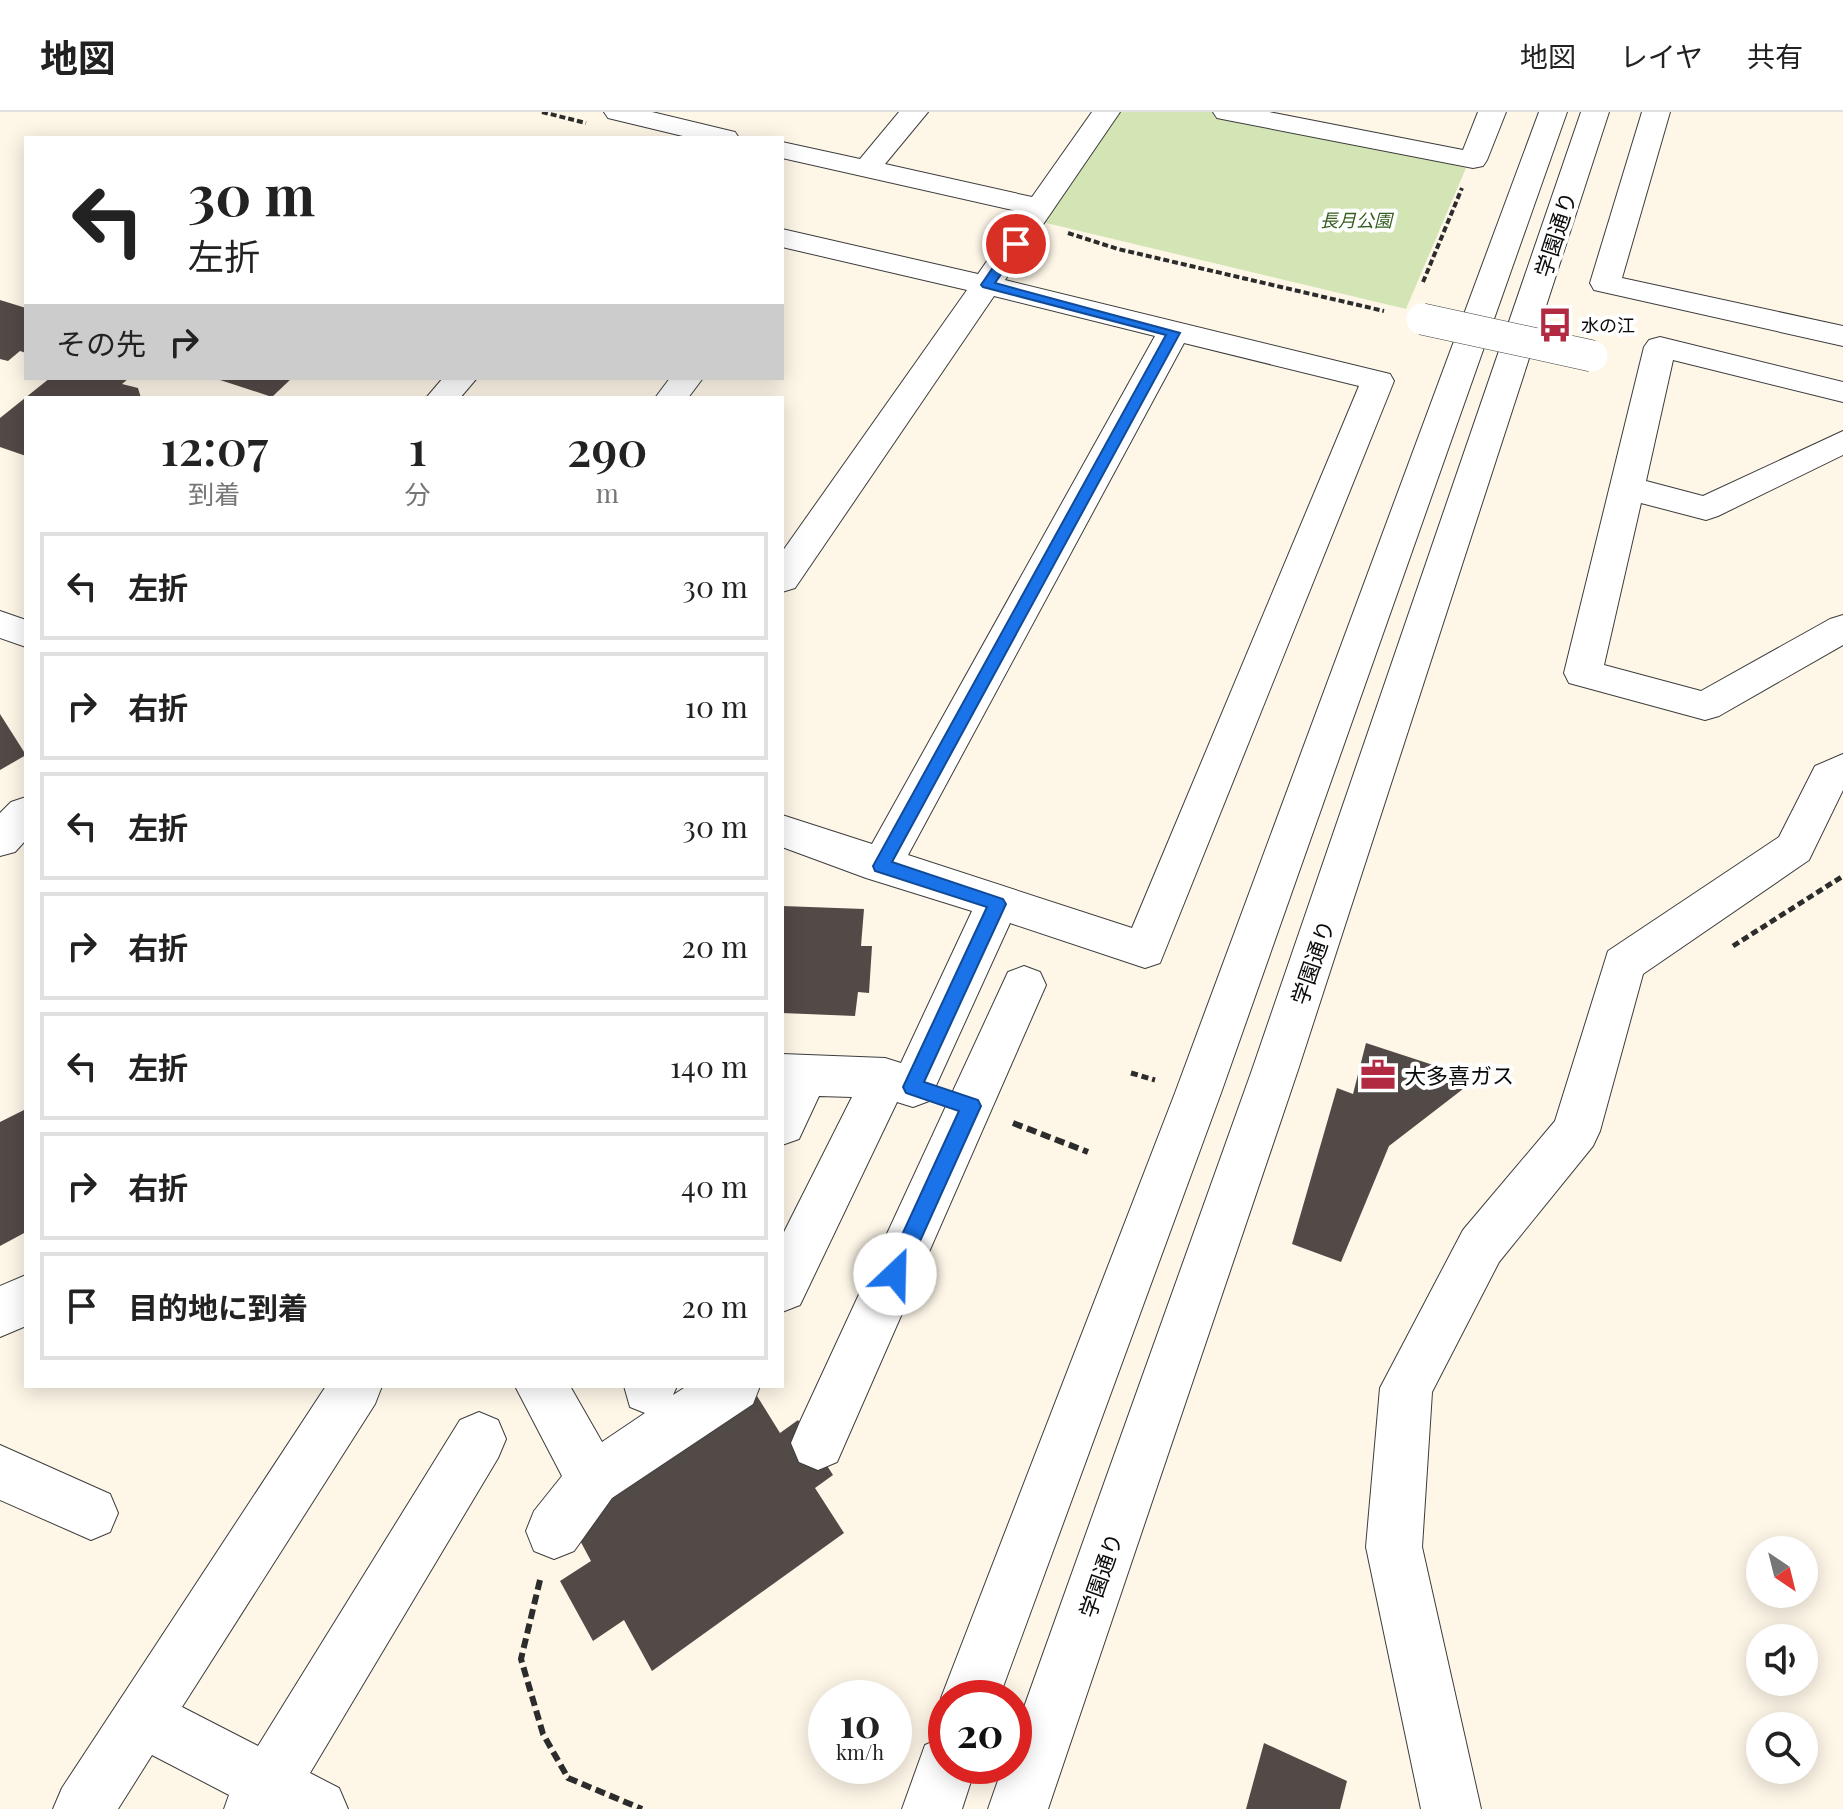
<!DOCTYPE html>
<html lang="ja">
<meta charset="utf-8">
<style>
:root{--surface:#fff;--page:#f2f2f2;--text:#222;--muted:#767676;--line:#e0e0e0}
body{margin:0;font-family:"Playfair Display","Noto Sans JP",serif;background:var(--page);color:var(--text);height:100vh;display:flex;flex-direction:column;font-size:30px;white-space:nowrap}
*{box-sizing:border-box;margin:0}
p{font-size:26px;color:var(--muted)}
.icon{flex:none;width:44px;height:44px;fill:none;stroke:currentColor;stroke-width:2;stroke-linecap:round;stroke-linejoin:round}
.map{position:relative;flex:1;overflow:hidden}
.details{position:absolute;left:24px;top:284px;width:760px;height:992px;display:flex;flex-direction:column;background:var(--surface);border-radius:0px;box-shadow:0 4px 20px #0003}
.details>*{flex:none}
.guide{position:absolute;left:24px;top:24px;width:760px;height:244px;border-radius:0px;box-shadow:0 4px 20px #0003;background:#fff;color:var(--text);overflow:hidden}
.needle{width:52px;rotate:145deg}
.fabs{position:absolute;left:1746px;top:1424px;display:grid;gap:16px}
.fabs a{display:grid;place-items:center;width:72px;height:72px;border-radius:50%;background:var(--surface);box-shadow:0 4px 20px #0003;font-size:40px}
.speed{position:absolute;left:808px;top:1568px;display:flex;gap:16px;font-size:40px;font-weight:700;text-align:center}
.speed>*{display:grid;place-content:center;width:104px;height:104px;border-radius:50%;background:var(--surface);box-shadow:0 4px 20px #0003;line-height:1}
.speed small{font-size:20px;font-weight:400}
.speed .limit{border:12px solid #d22;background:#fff;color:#111}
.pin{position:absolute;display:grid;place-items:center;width:68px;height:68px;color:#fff;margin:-34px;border:4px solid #fff;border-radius:50%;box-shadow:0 2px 8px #0007}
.me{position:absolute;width:88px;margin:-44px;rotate:24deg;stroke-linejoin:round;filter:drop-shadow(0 0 6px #0008)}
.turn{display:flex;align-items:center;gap:28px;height:168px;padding:0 32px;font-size:36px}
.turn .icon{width:104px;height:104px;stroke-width:2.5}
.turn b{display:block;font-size:56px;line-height:68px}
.then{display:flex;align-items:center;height:76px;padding:0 32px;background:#0003;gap:16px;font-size:30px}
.eta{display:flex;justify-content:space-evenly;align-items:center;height:136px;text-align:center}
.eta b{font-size:48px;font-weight:600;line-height:56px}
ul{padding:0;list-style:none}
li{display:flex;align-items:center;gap:24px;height:108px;margin:0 16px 12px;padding:0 16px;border:4px solid var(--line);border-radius:0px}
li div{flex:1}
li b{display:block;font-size:30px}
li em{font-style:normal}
header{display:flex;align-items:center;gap:48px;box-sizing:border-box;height:112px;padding:0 40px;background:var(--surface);border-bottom:2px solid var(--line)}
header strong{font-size:38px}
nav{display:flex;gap:44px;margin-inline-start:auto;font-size:28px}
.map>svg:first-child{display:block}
</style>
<header>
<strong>地図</strong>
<nav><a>地図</a><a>レイヤ</a><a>共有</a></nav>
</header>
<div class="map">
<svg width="1843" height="1697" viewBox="0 0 1843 1697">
<rect width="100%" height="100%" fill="#fef7e8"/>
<path fill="#d4e5b5" d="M1117,0H1213L1466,56L1406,197L1042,110Z"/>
<g fill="#524a47">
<path d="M0,188L26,196V241L20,239L8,249L0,247Z"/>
<path d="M50,266H129L122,272L138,276L141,286H26V344L0,335V306Z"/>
<path d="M214,266H292L272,285Z"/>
<path d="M0,602L26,643L0,658Z"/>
<path d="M782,794L864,797L861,834H872L869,881L858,880L855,904L782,901Z"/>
<path d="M1366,931L1476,967L1389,1034L1341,1150L1292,1132L1337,976L1353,982Z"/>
<path d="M26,997V1120L0,1134V1010Z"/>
<path d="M757,1284L780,1321L798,1308L833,1363L815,1376L844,1421L652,1559L624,1508L593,1529L560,1469L591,1449L569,1408Z"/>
<path d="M1264,1631L1347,1669L1340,1697H1246Z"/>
</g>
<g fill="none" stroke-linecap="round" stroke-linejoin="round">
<g stroke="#3d3d3d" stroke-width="2">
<g id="minor">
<path d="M604,0H652L735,20L739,26H691L608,6Z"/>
<path d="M899,0H928L885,52L1032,85L1092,0H1120L1005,168L1390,262L1394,269L1160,851L1145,856L1010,811L929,989L913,995L897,990L800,1193L782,1200V1124L852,985L819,984L799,1027L782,1033V942L885,946L901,951L972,799L866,766L782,735V703L872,732L1155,224L994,184L795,476L782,480V440L967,178L782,135V117L978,162L1021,100L782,46V30L860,47ZM1184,231L1359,274L1132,816L908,743Z"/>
<path d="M1213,0H1269L1463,38L1478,0H1506L1487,48L1483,54L1473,56L1227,8L1217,6Z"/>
<path d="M1539,0H1567L1221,981L999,1586H946V1599L941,1586L1175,981Z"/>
<path d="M1581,0H1609L1298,958L1048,1697H988L1003,1654H1014V1623L1252,958Z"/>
<path d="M1642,0H1670L1622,166L1843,214V234L1594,178L1590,171Z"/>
<path d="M1660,225L1843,270V290L1673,248L1646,369L1703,384L1843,319V343L1718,404L1706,408L1641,391L1604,553L1701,579L1830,507L1843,503V533L1719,604L1705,608L1569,571L1564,561L1644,235L1649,228Z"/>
<path d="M443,266H477L460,286H426Z"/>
<path d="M670,266H703L688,286H655Z"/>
<path d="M0,499L26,508V535L0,526Z"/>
<path d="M1843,642V678L1809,748L1643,862L1600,1019L1593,1034L1499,1150L1432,1280L1422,1435L1481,1697H1421L1366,1435L1380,1276L1463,1118L1555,1009L1608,839L1779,725L1815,654Z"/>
<path d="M26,685V728L15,740L0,744V701L11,690Z"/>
<path d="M1024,854L1040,860L1046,873L837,1350L818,1358L799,1350L791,1331L799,1312L1002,873L1008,860Z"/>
<path d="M26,1163V1214L0,1225V1174Z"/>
<path d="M326,1274H382L375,1292L182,1595L258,1634L460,1308L479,1300L498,1308L506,1327L498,1346L310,1661L339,1676L348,1697H224L229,1683L152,1643L118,1697H53L62,1676Z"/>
<path d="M515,1274H570L602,1330L645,1301L630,1295L624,1274H677L673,1283L687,1274H760L753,1292L612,1386L574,1439L554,1447L534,1439L526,1419L534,1399L562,1364Z"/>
<path d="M0,1333L110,1382L118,1401L110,1420L91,1428L0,1388Z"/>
<path d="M946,1624V1654H976L962,1697H902L925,1633Z"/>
</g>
</g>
<g stroke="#2c2c2c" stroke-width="4" stroke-dasharray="6 3" stroke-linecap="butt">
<path d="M542,0L586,11"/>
<path d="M1068,121L1118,137L1384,199"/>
<path d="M1423,170L1462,76"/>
</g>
<g stroke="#2c2c2c" stroke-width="5" stroke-dasharray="7 4" stroke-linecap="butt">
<path d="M1733,834L1843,764"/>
<path d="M1131,961L1155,968"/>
</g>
<g stroke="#2c2c2c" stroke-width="6" stroke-dasharray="10 5" stroke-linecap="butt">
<path d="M1013,1011L1088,1040"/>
<path d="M540,1468L521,1547L543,1622L568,1666L642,1697"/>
</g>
<use href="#minor" fill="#fff" fill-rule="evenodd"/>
<g stroke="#3d3d3d" stroke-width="32" stroke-linecap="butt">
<path id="minor-bridge" d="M1422,207L1592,244"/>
</g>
<use href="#minor-bridge" stroke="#fff" stroke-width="31"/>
</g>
<path fill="#1a73e8" stroke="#114b97" stroke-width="2" d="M1011,129L1022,132L995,171L1180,221L892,750L1003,787L1006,792L924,970L978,988L981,994L902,1169L895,1172L887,1169L884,1162L959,999L906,981L903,975L987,795L875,759L873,754L1166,223L983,175L981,173Z"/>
<defs>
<g id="bus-bare" transform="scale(2.76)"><path d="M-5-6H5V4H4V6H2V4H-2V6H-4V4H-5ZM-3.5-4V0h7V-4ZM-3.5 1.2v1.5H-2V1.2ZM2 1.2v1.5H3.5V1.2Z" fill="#b22a42" stroke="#fff" stroke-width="2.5" paint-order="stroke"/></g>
<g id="office-bare" transform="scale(2.76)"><path d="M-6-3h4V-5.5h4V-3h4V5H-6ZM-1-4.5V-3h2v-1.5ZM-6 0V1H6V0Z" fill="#b22a42" stroke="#fff" stroke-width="2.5" paint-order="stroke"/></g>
</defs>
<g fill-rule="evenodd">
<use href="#bus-bare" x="1555" y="213"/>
<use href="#office-bare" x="1378" y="963"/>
</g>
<g text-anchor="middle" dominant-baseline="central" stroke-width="8" stroke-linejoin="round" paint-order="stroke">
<g font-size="18" font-style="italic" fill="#345d1f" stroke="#fff">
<text x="1356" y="108">長月公園</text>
</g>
<g font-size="18" fill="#0a0a0a" stroke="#fff" text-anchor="start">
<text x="1581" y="213">水の江</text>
</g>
<g font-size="22" fill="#0a0a0a" stroke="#fff">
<text transform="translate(1555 122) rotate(-72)">学園通り</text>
<text transform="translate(1312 850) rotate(-71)">学園通り</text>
<text transform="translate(1100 1463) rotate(-71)">学園通り</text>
</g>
<g font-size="22" fill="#0a0a0a" stroke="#fff" text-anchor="start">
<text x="1404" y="963">大多喜ガス</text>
</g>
</g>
</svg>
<div class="fabs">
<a><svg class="needle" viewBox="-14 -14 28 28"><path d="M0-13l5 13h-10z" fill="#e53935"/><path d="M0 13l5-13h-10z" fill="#767676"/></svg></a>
<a><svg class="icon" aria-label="sound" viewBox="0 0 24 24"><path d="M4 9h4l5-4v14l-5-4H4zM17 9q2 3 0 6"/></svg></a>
<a><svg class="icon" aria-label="search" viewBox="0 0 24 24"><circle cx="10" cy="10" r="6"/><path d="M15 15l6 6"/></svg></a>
</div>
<div class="speed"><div>10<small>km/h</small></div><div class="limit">20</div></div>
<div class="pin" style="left:1016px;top:132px;background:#d93025"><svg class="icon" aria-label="arrive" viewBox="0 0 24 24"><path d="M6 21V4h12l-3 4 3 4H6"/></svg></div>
<svg class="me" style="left:895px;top:1162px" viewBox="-20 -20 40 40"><circle r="19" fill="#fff"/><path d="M0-13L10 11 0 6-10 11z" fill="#1a73e8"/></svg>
<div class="guide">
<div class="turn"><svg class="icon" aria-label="left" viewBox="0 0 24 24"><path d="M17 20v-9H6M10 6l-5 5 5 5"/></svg><div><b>30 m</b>左折</div></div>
<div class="then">その先<svg class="icon" aria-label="right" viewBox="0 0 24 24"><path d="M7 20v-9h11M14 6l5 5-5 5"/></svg></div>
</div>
<section class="details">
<div class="eta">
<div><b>12:07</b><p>到着</p></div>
<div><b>1</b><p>分</p></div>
<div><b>290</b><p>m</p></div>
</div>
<ul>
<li><svg class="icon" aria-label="left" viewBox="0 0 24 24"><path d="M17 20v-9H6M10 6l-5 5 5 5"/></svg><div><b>左折</b></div><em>30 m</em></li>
<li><svg class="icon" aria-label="right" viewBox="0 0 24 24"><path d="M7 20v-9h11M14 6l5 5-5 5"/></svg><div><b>右折</b></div><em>10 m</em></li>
<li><svg class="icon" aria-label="left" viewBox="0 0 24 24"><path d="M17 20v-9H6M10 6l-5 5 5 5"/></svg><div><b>左折</b></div><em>30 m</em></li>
<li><svg class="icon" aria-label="right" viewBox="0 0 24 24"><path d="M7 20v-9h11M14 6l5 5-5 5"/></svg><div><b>右折</b></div><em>20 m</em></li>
<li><svg class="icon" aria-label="left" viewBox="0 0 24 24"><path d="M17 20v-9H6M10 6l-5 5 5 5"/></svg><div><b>左折</b></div><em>140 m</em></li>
<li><svg class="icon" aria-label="right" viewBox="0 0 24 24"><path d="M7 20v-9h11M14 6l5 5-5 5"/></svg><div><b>右折</b></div><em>40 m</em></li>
<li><svg class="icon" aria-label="arrive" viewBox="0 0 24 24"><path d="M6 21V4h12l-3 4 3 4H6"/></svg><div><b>目的地に到着</b></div><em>20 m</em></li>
</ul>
</section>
</div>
